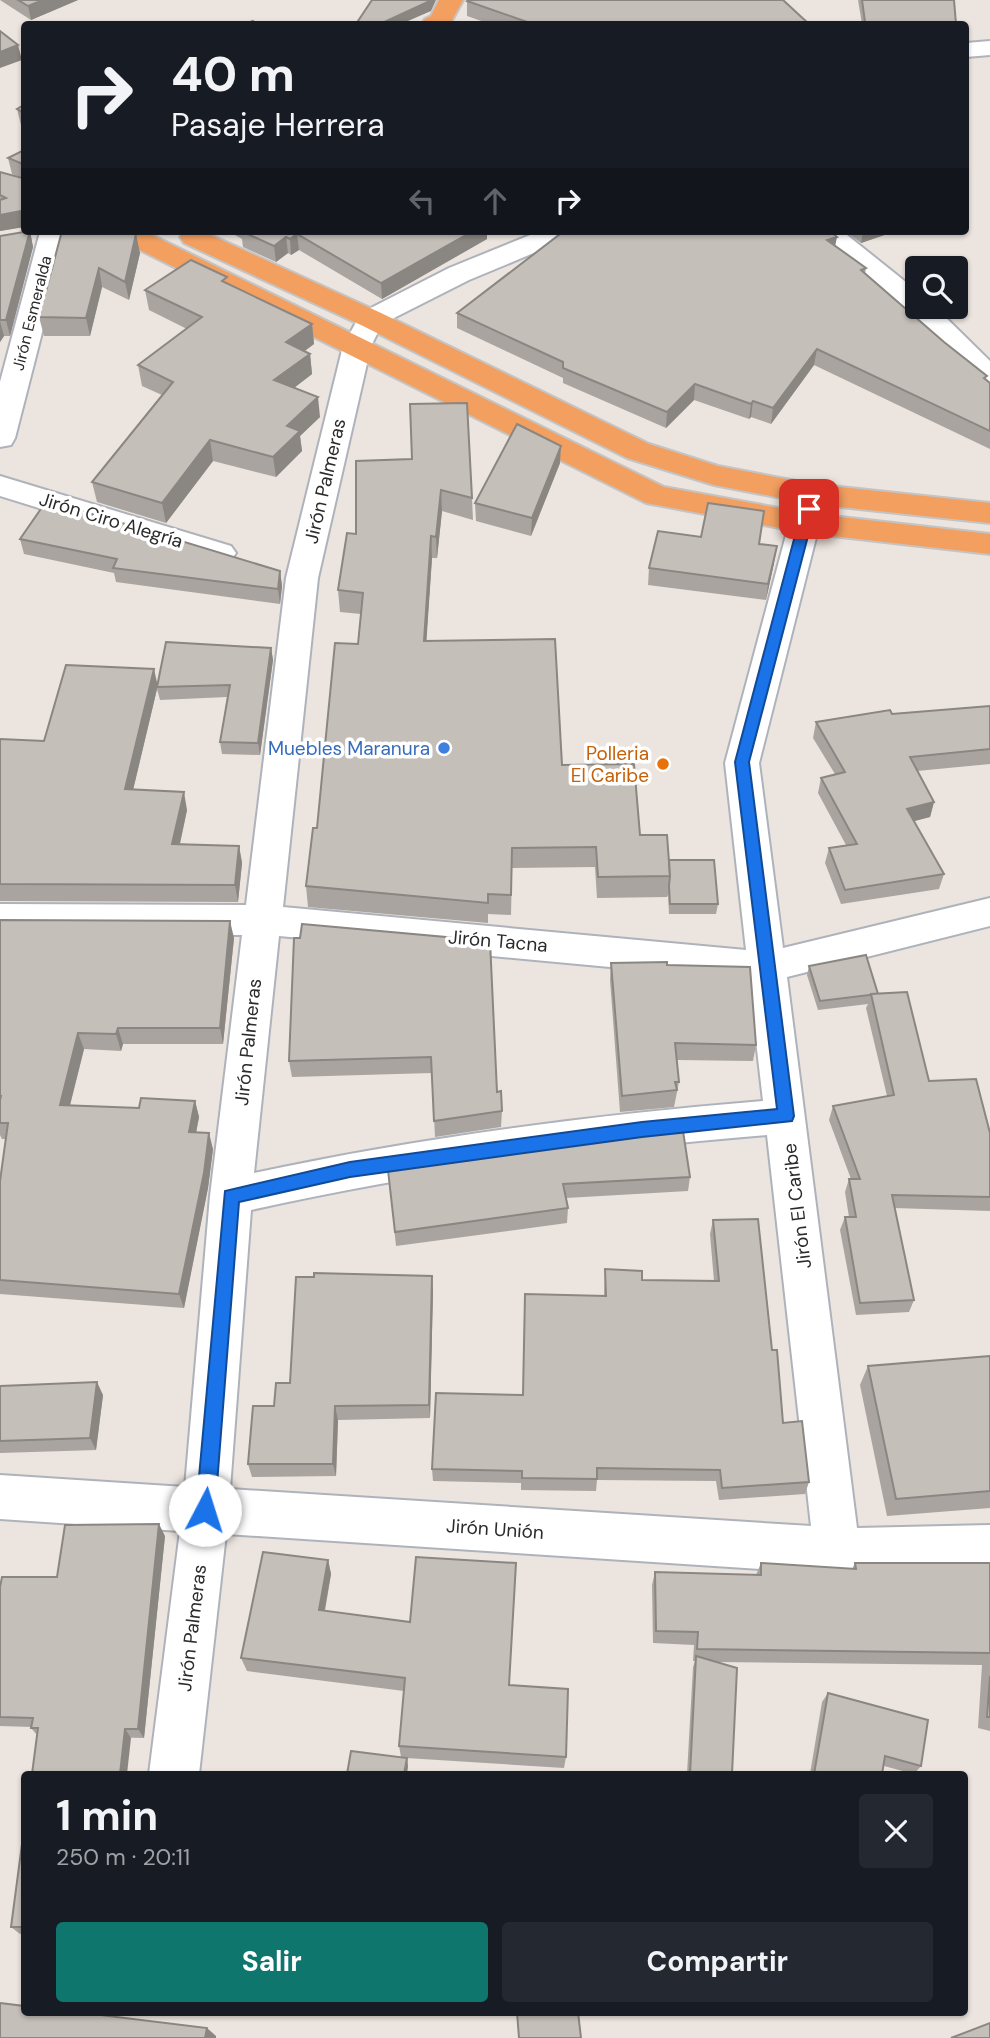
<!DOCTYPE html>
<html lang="es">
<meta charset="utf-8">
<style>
:root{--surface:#171b24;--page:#242831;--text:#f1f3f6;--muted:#9ea1a6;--accent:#0f766e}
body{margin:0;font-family:"DM Sans",sans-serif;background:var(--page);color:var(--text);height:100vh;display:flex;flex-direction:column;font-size:26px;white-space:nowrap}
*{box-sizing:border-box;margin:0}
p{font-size:23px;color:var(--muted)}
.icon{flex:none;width:38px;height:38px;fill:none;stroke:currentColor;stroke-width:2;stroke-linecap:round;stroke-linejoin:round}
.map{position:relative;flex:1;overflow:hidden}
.drawer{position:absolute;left:21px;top:1771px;width:947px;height:245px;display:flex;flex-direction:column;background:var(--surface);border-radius:7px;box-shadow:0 2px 5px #0004}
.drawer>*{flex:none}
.hud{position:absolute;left:21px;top:21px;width:948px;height:214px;border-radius:7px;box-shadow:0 2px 5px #0004;background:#171b24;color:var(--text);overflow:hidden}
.tools{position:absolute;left:905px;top:256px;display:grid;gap:14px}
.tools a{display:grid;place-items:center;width:63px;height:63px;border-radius:7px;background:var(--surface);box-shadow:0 2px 5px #0004;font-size:35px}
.pin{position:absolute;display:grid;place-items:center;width:60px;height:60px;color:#fff;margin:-30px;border-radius:14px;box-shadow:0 4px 10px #0006}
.me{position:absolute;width:77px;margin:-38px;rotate:5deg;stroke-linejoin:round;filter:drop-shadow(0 0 5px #0008)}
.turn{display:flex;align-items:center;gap:24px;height:147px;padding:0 35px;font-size:32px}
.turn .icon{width:91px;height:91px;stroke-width:2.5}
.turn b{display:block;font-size:49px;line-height:60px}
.lanes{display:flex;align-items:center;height:66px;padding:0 35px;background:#0003;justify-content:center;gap:35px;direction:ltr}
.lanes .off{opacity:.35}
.round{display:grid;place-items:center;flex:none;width:74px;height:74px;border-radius:7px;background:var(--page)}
.overview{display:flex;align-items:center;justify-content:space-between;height:119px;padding:0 35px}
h1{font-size:42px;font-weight:700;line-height:52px}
.primary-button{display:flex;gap:14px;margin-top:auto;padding:14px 35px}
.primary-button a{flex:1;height:80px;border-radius:7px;background:var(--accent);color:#fff;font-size:28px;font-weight:700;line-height:80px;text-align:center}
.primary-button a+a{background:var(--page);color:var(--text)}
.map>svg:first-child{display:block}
</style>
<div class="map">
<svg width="990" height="2038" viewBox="0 0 990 2038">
<rect width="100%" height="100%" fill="#ece4de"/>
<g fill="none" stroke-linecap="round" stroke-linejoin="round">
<g stroke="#aeb3bb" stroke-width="4">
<g id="minor">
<path d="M990,41V55L966,57V43Z"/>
<path d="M68,231L15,438L11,445L0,447V382L40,232Z"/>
<path d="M540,231H576L572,237L469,280L382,324L371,346L318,578L283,907L746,950L725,763L797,494L801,487L812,484L823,487L827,494L759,763L783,948L990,898V926L787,977L857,1528L990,1525V1571L837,1574L226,1534L199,1774H149L180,1531L0,1519V1475L185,1487L210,1196L242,935L0,934V904L246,905L286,578L343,346L361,313L449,268ZM279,936L749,980L763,1101C593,1115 421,1137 254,1173ZM767,1135L811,1526L230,1489L251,1210C420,1172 594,1149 767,1135Z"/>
<path d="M813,231H842L917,291V306H934L990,361V386L980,383L908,311Z"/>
<path d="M0,476L231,546L236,553L231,560L220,564L0,496Z"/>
</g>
</g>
<g stroke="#c4c4c4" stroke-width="4">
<g id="trunk">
<path d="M439,0H463L450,24H422L425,19L431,16Z"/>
<path d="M110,231H144L664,487L806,513L990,534V554L806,533L646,503L114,237Z"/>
<path d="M184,231H202L381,313L649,444L718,466L812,484L990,503V523L812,504L714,485L627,458L361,325L184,243L180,237Z"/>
</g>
</g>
<use href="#minor" fill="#fff" fill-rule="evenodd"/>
<use href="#trunk" fill="#f29f60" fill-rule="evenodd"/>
</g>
<g fill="#a9a49f">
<path d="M0,0H78L31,20Z"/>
<path d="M858,0H954L956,24H862Z"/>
<path d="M467,1L809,24H490L467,16Z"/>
<path d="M24,105V127L21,125L17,109Z"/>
<path d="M24,150V227L0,231V172L22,178L12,174L8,158Z"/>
<path d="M30,231L33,247L10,336H4L0,342V236Z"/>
<path d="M62,231L140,253L129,300L102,287L90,336H44L39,317Z"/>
<path d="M228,231H487V239L382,299L299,250L291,255L288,253L276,262L243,247L242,239Z"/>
<path d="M845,231H896L861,243Z"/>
<path d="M835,246L866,268L865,274L990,383V449L814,365L771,424L751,417L749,419L694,400L666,428L563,383V378L457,328V313Z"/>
<path d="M227,283L312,324L314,344L305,351L310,354L312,374L294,388L320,417L300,436L302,451L276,477L213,461L166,523L97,502L92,482L162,395L142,386L138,365L187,329L149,310L145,290Z"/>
<path d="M356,461L472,498L473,520L442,511L437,558H432L426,641L640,835L718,904L716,914H669L668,895L667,897L597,898L595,867L512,868L511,915L488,914V923L308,907L306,886L317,828L358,644L361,614L340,612L338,590L356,534Z"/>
<path d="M560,463L531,536L476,521L475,503Z"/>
<path d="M20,539L280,571L282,586L280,604L116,582L114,573L24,554Z"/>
<path d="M759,544L774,563L766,600L648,585L649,568Z"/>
<path d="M271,648L273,660L260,755L222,754L220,742L227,697L160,700L157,689L133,790L187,810L180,844L239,846L242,863L238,902L0,901V739L44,741L158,685Z"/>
<path d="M990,706V764L917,771L934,802L930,817L914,821L944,874L939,889L841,904L825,863L829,848L846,845L818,793L821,778L835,774L813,738L816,722Z"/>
<path d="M0,920L234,938L223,1044H123L121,1051L84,1049L70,1105L139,1108L195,1101L199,1117L196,1133L213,1149L208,1188L184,1308L0,1294V1181L6,1139H2L0,1135Z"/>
<path d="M294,938L497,1092L502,1111L501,1127L435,1137L432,1073L292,1077L289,1061Z"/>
<path d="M611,963L667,965L756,1045L753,1061L677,1060L679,1082L674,1107L620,1112L610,980Z"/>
<path d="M809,966L878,994L929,1081L990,1133V1211L894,1208L914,1300L909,1312L856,1315L840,1230L845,1217H849L845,1192L849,1179H851L829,1120L833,1106L887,1096L866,1008L868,1004L818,1010L807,975Z"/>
<path d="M388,1170L690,1177L688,1191L566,1198L568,1208L567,1223L396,1246Z"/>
<path d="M713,1220L772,1350L783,1423L809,1482L805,1494L719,1500L716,1481L597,1480L596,1491L521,1490V1483L433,1481L432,1469L523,1395L604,1296L605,1269L642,1280L714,1281L710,1234Z"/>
<path d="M433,1290L430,1418L338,1420L336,1476L252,1477L248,1464L274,1406L290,1383Z"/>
<path d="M990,1356V1508L887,1516L860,1385L868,1366Z"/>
<path d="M0,1386L103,1395L96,1450L0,1453Z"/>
<path d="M165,1536L144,1738L37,1735L31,1728L32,1727L0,1726V1587L57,1577Z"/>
<path d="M328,1560L331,1574L325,1611L509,1685L566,1757L564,1768L406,1758H407L408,1767L401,1757L399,1746L404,1691L247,1671L241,1658Z"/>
<path d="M761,1563L852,1569L855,1563H990V1731L978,1728L982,1665L715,1662L732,1774H687L693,1667L695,1661H693L694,1645L653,1643L652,1585L655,1572L756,1575Z"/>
<path d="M828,1693L921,1766L914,1774L884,1766L882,1774H810L822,1702Z"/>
<path d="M24,1829V1933L20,1934L11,1927Z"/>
</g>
<g fill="#8a8682">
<path d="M43,0H78L31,20L28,6Z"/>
<path d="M431,0H436L431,11L401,24H380Z"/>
<path d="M18,45L22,60L0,68V52Z"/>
<path d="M24,209V227L0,231V215Z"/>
<path d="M30,231L33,247L10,336L6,320Z"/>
<path d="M473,231H487V239L382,299L381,283Z"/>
<path d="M863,231H896L861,243Z"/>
<path d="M136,234L140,253L129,300L125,282Z"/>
<path d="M297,234L299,250L291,255L290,239Z"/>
<path d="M286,237L288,253L276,262L274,246Z"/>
<path d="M837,237L834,252L827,240Z"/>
<path d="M99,268L102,287L90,336L86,318Z"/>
<path d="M0,321L4,336L0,342Z"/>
<path d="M312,324L314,344L289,362L286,342Z"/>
<path d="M817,349L814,365L771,424L773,408Z"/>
<path d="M310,354L312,374L277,401L274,380Z"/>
<path d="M695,384L694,400L666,428L667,412Z"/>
<path d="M318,397L320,417L300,436L302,451L276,477L273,457L287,426Z"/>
<path d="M753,401L751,417L749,419L751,404Z"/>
<path d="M210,440L213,461L166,523L162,503Z"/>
<path d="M561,446L560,463L531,536L532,518Z"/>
<path d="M441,490L442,511L437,558L436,537Z"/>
<path d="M431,536L432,558L425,663L424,641Z"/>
<path d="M777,546L774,563L766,600L768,584Z"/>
<path d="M280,571L282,586L280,604L278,589Z"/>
<path d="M271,648L273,660L260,755L258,743Z"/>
<path d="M154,669L158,687H157V689L129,807L125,789Z"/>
<path d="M184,792L187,810L176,861L172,844Z"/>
<path d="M934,802L930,817L903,824L907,809Z"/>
<path d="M239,846L242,863L238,902L235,885Z"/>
<path d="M230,921L234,938L223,1044L220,1028Z"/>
<path d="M118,1028L123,1044L121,1051L116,1034Z"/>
<path d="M78,1033L84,1049L66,1121L60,1105Z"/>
<path d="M195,1101L199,1117L193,1148L189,1132Z"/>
<path d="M209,1133L213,1149L208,1188L184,1308L179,1294Z"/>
<path d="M432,1276L433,1290L430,1418L429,1405Z"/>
<path d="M97,1382L103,1395L96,1450L90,1438Z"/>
<path d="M335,1406L338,1420L336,1476L333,1464Z"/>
<path d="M159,1524L165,1536L144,1738L138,1729Z"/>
<path d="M328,1560L331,1574L322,1624L319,1610Z"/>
<path d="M125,1729L131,1738L127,1774H120Z"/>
<path d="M407,1758L408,1767L407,1774H404Z"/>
<path d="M207,2028L216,2036V2038H205Z"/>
</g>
<g fill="#c5bfb9" stroke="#8a8682" stroke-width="2">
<path d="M18,0H43L28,6Z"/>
<path d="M372,0H431L430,1L380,24H356Z"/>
<path d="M468,0H783L809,24H533L467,1Z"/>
<path d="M862,0H954L956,24H925L865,22Z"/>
<path d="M253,21L257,24H245Z"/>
<path d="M0,31L18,45L0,52Z"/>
<path d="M24,105V113L17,109Z"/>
<path d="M24,150V209L21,211L0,215V200L6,198L0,195V172L22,178L23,164L8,158Z"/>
<path d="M30,231L6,320H0V236Z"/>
<path d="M62,231H130L136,234L125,282L99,268L86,318L39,317Z"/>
<path d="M241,231H473L381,283L297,234L290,239L286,237L274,246Z"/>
<path d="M564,231H830L837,237L827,240L866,268L861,270L944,342L987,376L984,378L990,383V431L817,349L773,408L753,401L751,404L695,384L667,412L563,368V362L457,313Z"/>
<path d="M191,260L227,277L222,281L312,324L286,342L310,354L274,380L318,397L287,426L300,431L273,457L210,440L162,503L92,482L173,382L138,365L202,317L145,290Z"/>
<path d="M467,403L472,498L441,490L436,537L431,536L424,641L555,639L562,765L634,764L640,835H667L670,876L598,877L596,847L512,848L511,895L488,894V903L306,886L313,828H317L335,643L358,644L363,593L338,590L347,533L356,534V461L412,459L410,404Z"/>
<path d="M517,424L561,446L532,518L475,503Z"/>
<path d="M45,503L76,509L280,571L278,589L113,568L117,559L20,539Z"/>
<path d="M708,503L764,511L759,544L777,546L768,584L649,568L658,531L701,537Z"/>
<path d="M166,642L271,648L258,743L220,742L230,685L157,687Z"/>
<path d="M66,665L154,669L125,789L184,792L172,844L239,846L235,885L0,884V739L44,741Z"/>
<path d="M990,706V749L910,757L934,802L907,809L944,874L845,890L829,848L857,844L821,778L845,772L816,722L890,710L892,714Z"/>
<path d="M669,860H714L718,904H670L669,886L670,876Z"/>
<path d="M0,920L230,921L220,1028H118L116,1034L78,1033L60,1105L139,1108L141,1098L195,1101L189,1132L209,1133L204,1173L179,1294L0,1280V1181L8,1123H0V1100L1,1096H0Z"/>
<path d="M302,924L490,941L497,1092L501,1091L502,1111L434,1121L431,1057L289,1061L294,938H300Z"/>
<path d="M866,955L878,994L820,1001L809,966Z"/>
<path d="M667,962V965L750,967L756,1045L675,1043L679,1082H675L677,1090L622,1096L611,963Z"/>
<path d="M907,992L929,1081L976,1079L990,1133V1197L892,1195L914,1300L860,1303L845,1217H856L849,1179H860L833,1106L894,1095L871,994Z"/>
<path d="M683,1131L690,1177L563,1184L568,1208L395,1232L388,1170L508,1151Z"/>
<path d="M758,1219L772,1350H777L783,1423L802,1421L809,1482L722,1488L720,1470L597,1468V1479L522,1478V1471L432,1469L436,1393L523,1395L525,1294L606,1296L605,1269L642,1271V1280L719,1281L713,1220Z"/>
<path d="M314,1273L432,1276L429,1405L335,1406L333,1464H248L253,1406H274L276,1383H290L296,1277H314Z"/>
<path d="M990,1356V1491L896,1499L868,1366Z"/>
<path d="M97,1382L90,1438L0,1441V1386Z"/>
<path d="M159,1524L138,1729H125L120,1774H32L38,1728H31L33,1718L0,1717V1587L2,1577H57L65,1525Z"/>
<path d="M263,1552L328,1560L319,1610L410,1622L416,1557L516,1563L509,1685L568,1689L566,1757L399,1746L405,1678L241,1658Z"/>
<path d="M761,1563L856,1569L855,1563H990V1653L697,1649L698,1632L656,1631L655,1572L761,1575Z"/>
<path d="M696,1656L737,1668L732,1774H690Z"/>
<path d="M990,1676V1717H987Z"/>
<path d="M828,1693L928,1720L921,1766L885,1756L882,1774H814Z"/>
<path d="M351,1751L407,1758L404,1774H347Z"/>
<path d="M24,1829V1927H11Z"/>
<path d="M0,2003L24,2006V2012H76L207,2028L205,2038H0Z"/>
<path d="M517,2012H578L581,2038H519Z"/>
<path d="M990,2023V2038H951Z"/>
</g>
<path fill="#1a73e8" stroke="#114b97" stroke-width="2" d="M809,504L815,509L749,762L794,1116L792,1121L642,1137L350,1177L239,1202L215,1510L212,1517L205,1519L199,1517L196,1510L225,1191L350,1162L642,1122L777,1109L735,762L802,509Z"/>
<circle fill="#3f7fe0" stroke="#fff" stroke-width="2.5" cx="444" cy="748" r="7"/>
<circle fill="#e8710a" stroke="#fff" stroke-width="2.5" cx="663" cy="764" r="7"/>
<g text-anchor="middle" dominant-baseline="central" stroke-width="7" stroke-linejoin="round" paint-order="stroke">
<g font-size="16" fill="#2b2b2b" stroke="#fff">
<text transform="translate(32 313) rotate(-76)">Jirón Esmeralda</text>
</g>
<g font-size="19" fill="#2b2b2b" stroke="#fff">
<text transform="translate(325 481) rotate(-77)">Jirón Palmeras</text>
<text transform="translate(111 520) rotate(17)">Jirón Ciro Alegría</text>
<text transform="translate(498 941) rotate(5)">Jirón Tacna</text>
<text transform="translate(248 1042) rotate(-84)">Jirón Palmeras</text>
<text transform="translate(797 1206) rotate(-97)">Jirón El Caribe</text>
<text transform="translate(495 1529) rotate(4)">Jirón Unión</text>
<text transform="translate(192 1628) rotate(-83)">Jirón Palmeras</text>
</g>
<g font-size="19" fill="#366cbe" stroke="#fff" text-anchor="end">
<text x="430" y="748">Muebles Maranura</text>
</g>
<g font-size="19" fill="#c56008" stroke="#fff" text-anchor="end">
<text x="649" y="753">Polleria<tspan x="649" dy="22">El Caribe</tspan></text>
</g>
</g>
</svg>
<div class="tools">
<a><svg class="icon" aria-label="search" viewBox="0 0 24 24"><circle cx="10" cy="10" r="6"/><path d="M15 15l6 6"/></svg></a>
</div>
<div class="pin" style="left:809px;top:509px;background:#d93025"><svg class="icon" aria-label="arrive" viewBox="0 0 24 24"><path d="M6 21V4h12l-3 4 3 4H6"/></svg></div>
<svg class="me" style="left:205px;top:1510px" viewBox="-20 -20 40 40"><circle r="19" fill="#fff"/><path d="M0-13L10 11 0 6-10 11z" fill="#1a73e8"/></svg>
<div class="hud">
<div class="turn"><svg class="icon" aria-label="right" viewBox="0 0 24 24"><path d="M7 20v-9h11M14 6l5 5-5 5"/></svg><div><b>40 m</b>Pasaje Herrera</div></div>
<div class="lanes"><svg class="icon off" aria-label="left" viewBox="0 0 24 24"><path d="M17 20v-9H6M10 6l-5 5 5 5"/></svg><svg class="icon off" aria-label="ahead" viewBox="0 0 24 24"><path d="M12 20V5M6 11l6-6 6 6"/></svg><svg class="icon" aria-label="right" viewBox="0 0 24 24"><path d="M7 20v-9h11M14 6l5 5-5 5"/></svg></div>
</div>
<section class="drawer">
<div class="overview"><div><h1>1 min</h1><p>250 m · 20:11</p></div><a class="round"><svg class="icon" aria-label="close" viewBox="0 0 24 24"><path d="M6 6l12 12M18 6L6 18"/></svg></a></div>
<div class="primary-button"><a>Salir</a><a>Compartir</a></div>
</section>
</div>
